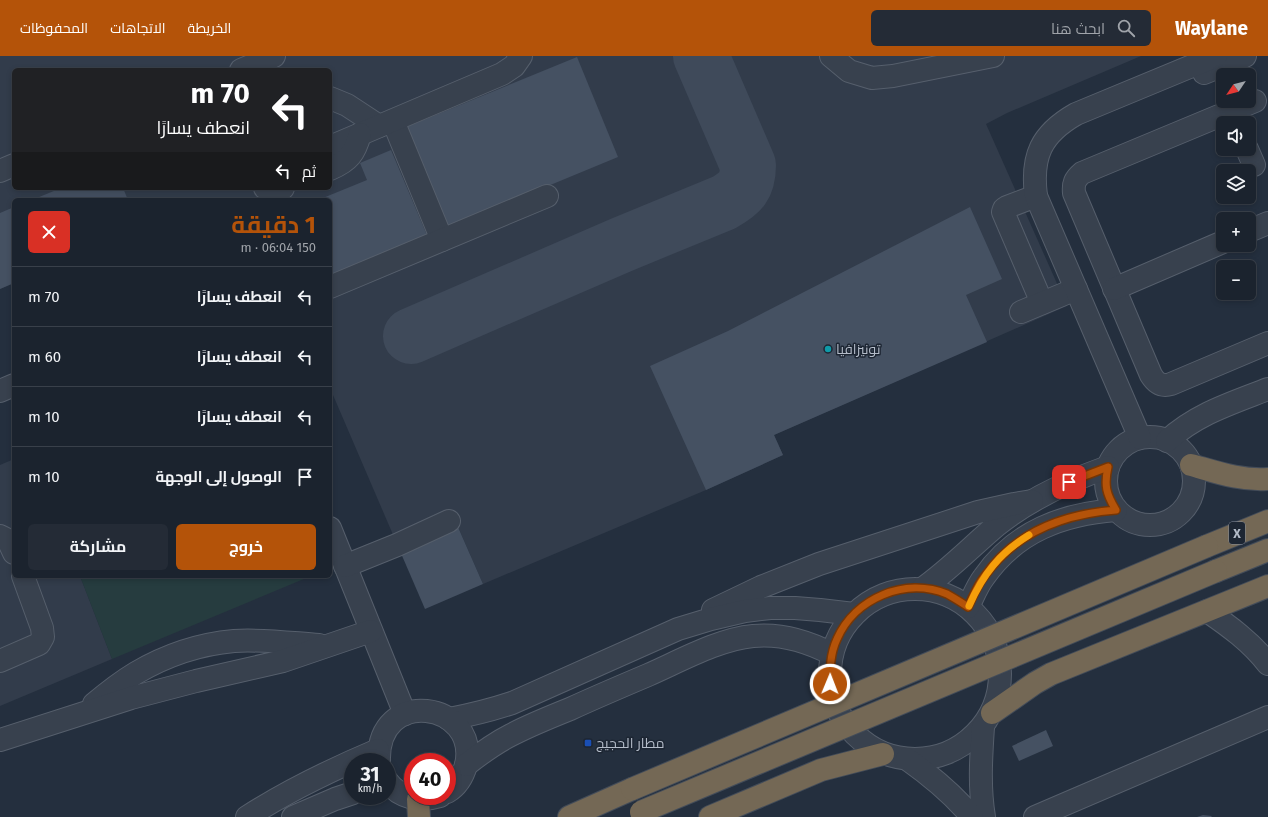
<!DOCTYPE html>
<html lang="ar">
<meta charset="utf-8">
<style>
:root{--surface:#1b232e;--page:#242b36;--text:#f1f3f6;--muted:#a0a4aa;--line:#39404a;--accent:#b45309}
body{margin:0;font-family:"Fira Sans",Cairo,sans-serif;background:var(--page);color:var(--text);direction:rtl;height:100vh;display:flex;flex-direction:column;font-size:15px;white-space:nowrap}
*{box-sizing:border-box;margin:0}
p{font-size:13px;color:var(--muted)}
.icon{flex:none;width:22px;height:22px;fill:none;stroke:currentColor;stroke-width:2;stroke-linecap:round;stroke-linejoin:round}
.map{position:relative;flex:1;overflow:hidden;direction:ltr}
.details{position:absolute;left:12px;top:142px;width:320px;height:380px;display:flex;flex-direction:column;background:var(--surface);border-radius:6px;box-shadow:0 2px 6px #0003,0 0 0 1px var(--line);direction:rtl}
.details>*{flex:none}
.banner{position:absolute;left:12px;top:12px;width:320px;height:122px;border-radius:6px;box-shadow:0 2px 6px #0003,0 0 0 1px var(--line);direction:rtl;background:#202124;color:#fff;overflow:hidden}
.needle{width:26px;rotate:235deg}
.tools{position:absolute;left:1216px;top:12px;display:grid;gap:8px}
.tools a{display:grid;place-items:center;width:40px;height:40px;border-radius:6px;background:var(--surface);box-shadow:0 2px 6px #0003,0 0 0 1px var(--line);font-size:20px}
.speed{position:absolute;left:344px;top:697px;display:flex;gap:8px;font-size:20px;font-weight:700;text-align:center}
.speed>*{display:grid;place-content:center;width:52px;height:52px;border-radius:50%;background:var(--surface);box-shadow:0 2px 6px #0003,0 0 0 1px var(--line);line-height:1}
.speed small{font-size:10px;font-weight:400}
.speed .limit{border:6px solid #d22;background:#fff;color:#111}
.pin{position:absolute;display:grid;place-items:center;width:34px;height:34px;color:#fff;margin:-17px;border-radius:8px;box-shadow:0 2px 6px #0006}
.me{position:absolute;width:44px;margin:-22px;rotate:1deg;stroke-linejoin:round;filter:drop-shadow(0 0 3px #0008)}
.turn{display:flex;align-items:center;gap:14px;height:84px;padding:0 16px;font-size:18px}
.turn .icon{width:52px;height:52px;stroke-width:2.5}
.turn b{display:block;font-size:28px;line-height:34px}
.then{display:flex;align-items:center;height:38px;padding:0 16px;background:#0003;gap:8px;font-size:15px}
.round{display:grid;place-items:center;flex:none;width:42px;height:42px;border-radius:6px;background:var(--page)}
.headline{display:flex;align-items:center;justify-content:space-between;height:68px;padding:0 16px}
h1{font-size:24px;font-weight:700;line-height:30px;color:var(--accent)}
.action{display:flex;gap:8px;margin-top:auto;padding:8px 16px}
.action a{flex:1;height:46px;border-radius:6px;background:var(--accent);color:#fff;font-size:16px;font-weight:700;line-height:46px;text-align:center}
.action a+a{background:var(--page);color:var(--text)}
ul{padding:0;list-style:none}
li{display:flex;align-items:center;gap:12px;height:60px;padding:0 16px;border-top:1px solid var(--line)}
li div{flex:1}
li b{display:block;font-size:15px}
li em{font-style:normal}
header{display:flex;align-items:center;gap:24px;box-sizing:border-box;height:56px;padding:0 20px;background:var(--accent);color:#fff}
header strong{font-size:19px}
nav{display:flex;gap:22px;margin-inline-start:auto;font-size:14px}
.search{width:280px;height:36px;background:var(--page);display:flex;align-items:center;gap:10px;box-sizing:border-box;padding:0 14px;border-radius:6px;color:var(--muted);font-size:15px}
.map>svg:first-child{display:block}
</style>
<header>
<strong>Waylane</strong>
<div class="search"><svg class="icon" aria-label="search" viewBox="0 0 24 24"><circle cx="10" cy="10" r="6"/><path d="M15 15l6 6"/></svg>ابحث هنا</div>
<nav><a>الخريطة</a><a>الاتجاهات</a><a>المحفوظات</a></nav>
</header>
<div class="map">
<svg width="1268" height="761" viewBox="0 0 1268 761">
<rect width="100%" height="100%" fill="#242f3e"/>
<g fill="#323c4b" fill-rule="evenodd">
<path d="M0,0H1141L1007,57L986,68L1067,250L774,379L783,399L706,434L483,528L458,471L400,495L330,332V144H14V227L0,233ZM14,14H330V132H14Z"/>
<path d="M14,403V520H80L112,603L0,650V409Z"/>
</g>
<path fill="#263c3f" d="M80,520H311L112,603Z"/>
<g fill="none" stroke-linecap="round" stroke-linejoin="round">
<path stroke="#3f4a5a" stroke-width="56" d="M411,280L621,189L723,147C741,137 748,130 748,109L701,0"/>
</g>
<g fill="#455162">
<path d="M577,1L618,101L446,172L404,72Z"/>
<path d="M391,94L429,184L330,225V144H318L367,124L360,107Z"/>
<path d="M61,132H123L128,144H32Z"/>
<path d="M14,151V227L0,233V157Z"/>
<path d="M970,151L1002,223L966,239L987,286L774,379L783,399L706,434L650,310L728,275Z"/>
<path d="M458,471L483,528L425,553L400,495Z"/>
<path d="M1046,674L1053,690L1019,705L1012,690Z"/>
<path d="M1203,759L1212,760L1211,761H1197Z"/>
</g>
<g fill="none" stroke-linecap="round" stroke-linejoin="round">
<g stroke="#565f6c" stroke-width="24">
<g id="minor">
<path d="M831,0L849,15L872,22L893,20L993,0"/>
<path d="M241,14L274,0"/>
<path d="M1204,17L1245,0"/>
<path d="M330,42L347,49L379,70"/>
<path d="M1255,45L1082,117C1075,123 1073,127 1074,137L1151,319C1156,327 1161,331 1171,328L1268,287"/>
<path d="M393,65L442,184"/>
<path d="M330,91L502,18L514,10L521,0"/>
<path d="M1247,93L1254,109"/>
<path d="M330,113C349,105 355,97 360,78"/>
<path d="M0,115L14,109"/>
<path d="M265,132L272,135L283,132"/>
<path d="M1036,140L1007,151L1004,153L1003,156L1042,247"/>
<path d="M1249,175L1268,167"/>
<path d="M330,231L547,140"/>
<path d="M1114,233L1223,186"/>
<path d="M1021,256L1076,233"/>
<path d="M0,335L14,329"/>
<circle cx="1150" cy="425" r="44"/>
<path d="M1140,382L1036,140C1031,100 1041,78 1076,58L1216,0"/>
<path d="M1167,385C1196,358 1232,347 1268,333"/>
<path d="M330,472L405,658"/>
<path d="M0,480L8,484L14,497"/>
<path d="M345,510L397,489L449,465"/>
<circle cx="915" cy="618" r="85"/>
<path d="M922,533C949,514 972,490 997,469C1030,443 1068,425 1108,411"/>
<path d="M968,551C973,541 977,530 984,521C1016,475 1063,458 1116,454"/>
<path d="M713,554L761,531L819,508L978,456L1014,448L1032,445"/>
<path d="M1207,555C1229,570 1251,586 1268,608"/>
<path d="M0,605L39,588L43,581L42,572L23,520"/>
<path d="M94,648C107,637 121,626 136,617C165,600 200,588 234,585C262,583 291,587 319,589"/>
<path d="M449,663C471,659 491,654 512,647L678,573L711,563L745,555L770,552H795L820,554L854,558"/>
<path d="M983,671C981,701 979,731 984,761"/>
<path d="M0,684L131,642L196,625L283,605L371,575"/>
<path d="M907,703C931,720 953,738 972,761"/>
<path d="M379,706C376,629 480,646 466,709C463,720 457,730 447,736"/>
<path d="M466,709C480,698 495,687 511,679C530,669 550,661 570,653C596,641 622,630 648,619C680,605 719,583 753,580C782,577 807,585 832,598"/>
<path d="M387,725C400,743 421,746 440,740"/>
<path d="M247,761C289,734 333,713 378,694"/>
<path d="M293,761L335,743L353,737"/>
<path d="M1035,761L1268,661"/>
</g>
</g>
<g stroke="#434c59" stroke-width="24">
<g id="highway">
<path d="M1191,409C1216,416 1241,425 1268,423"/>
<path d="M1207,490L1268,465"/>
<path d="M1216,515L1268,494"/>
<path d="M992,657L1035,627L1051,618L1268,530"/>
<path d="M418,743L419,761"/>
<path d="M569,761L632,733"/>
<path d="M710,761L821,714L883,698"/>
</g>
</g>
<use href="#minor" stroke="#38414e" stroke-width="22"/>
<use href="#highway" stroke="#746855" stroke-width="22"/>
<g stroke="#434c59" stroke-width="24" stroke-linecap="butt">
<g id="highway-bridge">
<path d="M632,733L1207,490"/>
<path d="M641,756L1216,515"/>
</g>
</g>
<use href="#highway-bridge" stroke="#746855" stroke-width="22"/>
</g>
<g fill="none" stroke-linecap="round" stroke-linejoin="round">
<g stroke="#753606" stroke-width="10">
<path id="route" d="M830,628C830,613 830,598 837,583C855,542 905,521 947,538C954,542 961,546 968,551C973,541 977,530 984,521C1015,476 1063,458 1116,454C1106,438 1104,429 1108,411L1069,426"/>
</g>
<use href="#route" stroke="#b45309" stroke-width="7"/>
<path stroke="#f59e0b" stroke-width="7" d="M969,550C983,518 1000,497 1029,479"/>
</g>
<circle fill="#0f9aa8" stroke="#1d2633" stroke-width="1.5" cx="828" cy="293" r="4"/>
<rect fill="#1a4fb4" stroke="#1d2633" stroke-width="1.5" x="584" y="683" width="8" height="8" rx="2"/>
<g text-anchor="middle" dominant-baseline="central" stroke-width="3" stroke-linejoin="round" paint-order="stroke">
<rect fill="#1d2633" stroke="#878f9c" stroke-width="1" x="1229" y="466" width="16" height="22" rx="3"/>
<g font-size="13" font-weight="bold" fill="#b4bcc9">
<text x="1237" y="477">X</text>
</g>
<g font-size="14" fill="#b4bcc9" stroke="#1d2633" text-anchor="start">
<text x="836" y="293">تونيزافيا</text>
<text x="596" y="687">مطار الحجيج</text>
</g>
</g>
</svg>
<div class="tools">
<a><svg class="needle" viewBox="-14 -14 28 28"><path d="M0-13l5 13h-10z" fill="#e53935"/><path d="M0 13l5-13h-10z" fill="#a0a4aa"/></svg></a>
<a><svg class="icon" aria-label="sound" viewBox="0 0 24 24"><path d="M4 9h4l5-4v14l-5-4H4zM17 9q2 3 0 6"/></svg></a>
<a><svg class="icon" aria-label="layers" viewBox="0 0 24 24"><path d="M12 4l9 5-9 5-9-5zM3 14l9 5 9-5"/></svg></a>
<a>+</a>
<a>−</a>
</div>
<div class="speed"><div>31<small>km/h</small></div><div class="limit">40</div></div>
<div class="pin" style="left:1069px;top:426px;background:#d93025"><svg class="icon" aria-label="arrive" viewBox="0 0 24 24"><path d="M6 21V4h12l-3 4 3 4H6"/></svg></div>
<svg class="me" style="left:830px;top:628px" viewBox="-20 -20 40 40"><circle r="17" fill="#b45309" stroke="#fff" stroke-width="3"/><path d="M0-11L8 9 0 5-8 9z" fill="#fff"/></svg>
<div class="banner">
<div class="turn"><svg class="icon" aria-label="left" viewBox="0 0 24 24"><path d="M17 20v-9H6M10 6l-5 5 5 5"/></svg><div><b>70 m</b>انعطف يسارًا</div></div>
<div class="then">ثم<svg class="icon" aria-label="left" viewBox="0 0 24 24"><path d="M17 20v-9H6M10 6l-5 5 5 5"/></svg></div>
</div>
<section class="details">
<div class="headline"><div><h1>1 دقيقة</h1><p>150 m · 06:04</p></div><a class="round" style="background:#d93025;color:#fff"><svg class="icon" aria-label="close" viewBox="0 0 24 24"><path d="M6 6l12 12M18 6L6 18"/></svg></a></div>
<ul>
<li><svg class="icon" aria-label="left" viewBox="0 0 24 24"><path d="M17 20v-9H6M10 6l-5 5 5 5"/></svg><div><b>انعطف يسارًا</b></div><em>70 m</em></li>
<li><svg class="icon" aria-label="left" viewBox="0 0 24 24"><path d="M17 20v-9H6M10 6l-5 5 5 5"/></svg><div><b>انعطف يسارًا</b></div><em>60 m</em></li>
<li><svg class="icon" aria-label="left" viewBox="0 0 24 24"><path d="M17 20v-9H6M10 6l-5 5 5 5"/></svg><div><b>انعطف يسارًا</b></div><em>10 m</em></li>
<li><svg class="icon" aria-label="arrive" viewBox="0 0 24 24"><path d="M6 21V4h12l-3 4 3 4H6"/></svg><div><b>الوصول إلى الوجهة</b></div><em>10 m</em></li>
</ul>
<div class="action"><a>خروج</a><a>مشاركة</a></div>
</section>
</div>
